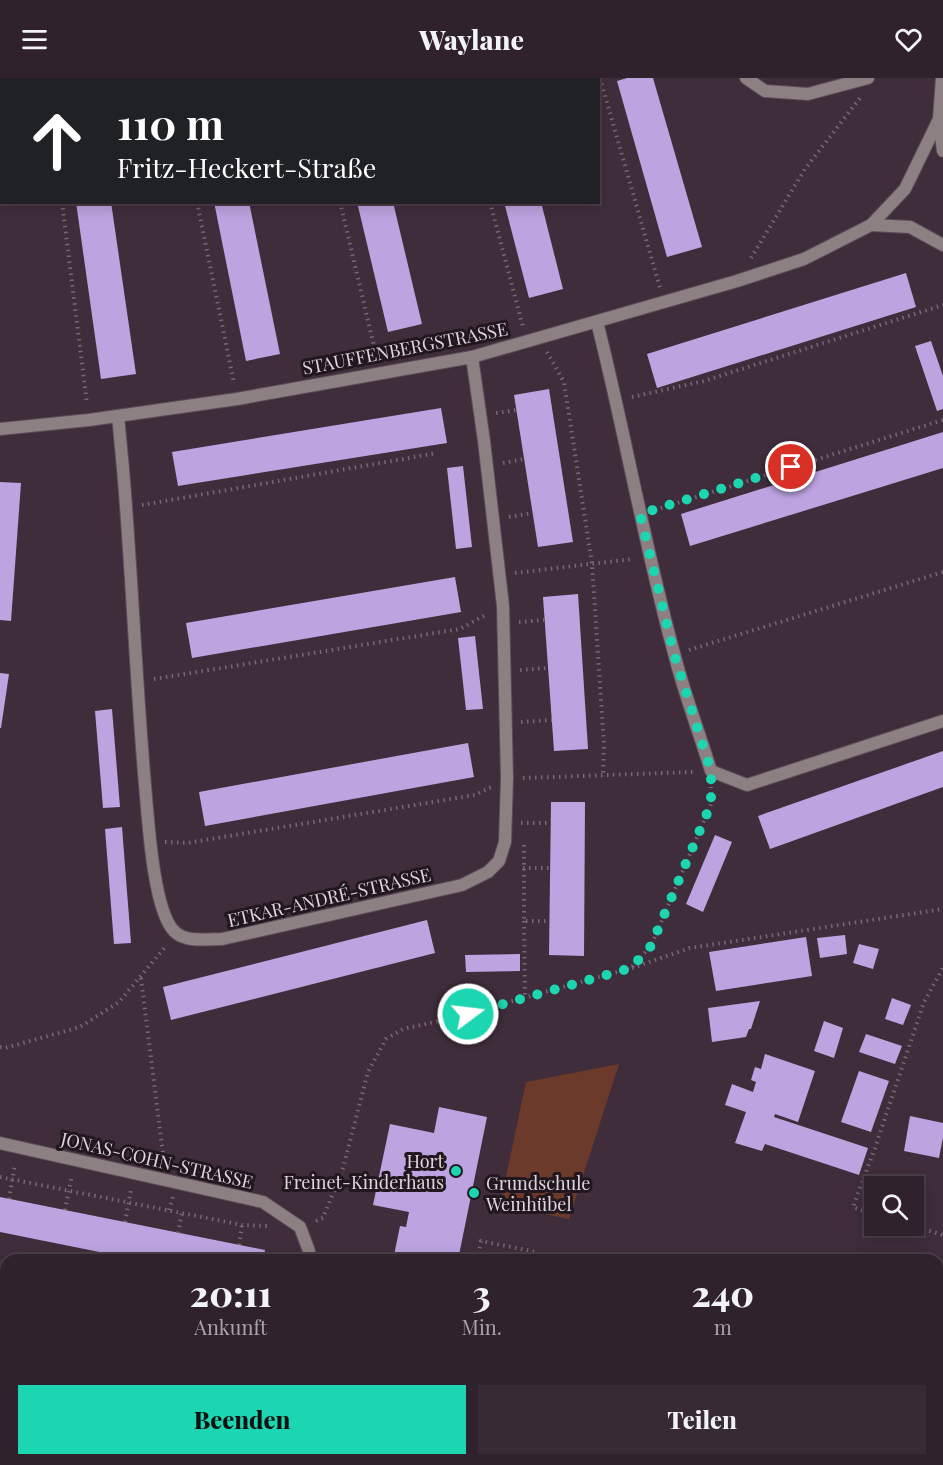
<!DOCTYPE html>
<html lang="de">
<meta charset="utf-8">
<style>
:root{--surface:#2f222c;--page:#372a34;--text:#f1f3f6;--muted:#a7a4a9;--line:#4a3f48;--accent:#1cd5b1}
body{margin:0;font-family:"Playfair Display",serif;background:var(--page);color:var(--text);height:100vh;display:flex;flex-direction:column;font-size:22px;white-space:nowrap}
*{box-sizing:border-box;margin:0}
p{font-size:20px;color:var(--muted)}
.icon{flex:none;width:33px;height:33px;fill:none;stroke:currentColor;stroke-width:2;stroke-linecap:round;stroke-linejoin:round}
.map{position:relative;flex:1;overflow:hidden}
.drawer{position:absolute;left:0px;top:1176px;width:944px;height:212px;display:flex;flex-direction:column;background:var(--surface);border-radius:18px 18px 0 0;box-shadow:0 3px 15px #0003,0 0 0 2px var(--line)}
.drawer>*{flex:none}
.hud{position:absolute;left:0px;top:0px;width:600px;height:126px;box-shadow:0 3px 15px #0003,0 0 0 2px var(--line);background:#202124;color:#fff;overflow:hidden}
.fabs{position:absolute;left:864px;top:1098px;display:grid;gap:12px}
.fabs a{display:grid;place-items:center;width:60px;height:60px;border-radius:0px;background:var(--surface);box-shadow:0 3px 15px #0003,0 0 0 2px var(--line);font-size:30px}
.pin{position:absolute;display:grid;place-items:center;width:51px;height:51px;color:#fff;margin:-26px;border:3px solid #fff;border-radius:50%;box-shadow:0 2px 6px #0007}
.me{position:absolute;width:66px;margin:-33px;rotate:75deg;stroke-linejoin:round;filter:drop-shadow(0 0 4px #0008)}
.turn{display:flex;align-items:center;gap:21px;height:126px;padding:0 18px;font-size:27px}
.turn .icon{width:78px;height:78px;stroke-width:2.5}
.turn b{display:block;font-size:42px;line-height:51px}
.eta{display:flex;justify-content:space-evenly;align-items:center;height:102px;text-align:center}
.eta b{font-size:36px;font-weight:800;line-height:42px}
.cta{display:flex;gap:12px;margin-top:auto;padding:12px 18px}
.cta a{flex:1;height:69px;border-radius:0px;background:var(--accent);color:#111;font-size:24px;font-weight:800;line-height:69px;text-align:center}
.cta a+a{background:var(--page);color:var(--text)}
header{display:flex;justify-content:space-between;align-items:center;height:78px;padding:0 18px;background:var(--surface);font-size:27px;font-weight:800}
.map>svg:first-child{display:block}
</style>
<header><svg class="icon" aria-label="menu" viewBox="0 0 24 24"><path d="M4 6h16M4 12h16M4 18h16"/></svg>Waylane<svg class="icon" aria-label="heart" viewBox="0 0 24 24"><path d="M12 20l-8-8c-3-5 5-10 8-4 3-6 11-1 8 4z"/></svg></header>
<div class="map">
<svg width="943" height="1387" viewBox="0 0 943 1387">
<rect width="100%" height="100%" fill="#3f2d3b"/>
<path fill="#6b3a2a" d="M619,986L569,1141L500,1127L526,1004Z"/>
<g fill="#bda4e1">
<path d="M627,0H653L702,169L667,179L617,3Z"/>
<path d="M76,124H111L136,296L101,301Z"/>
<path d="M214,124H249L280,276L246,283Z"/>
<path d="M357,124H393L422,246L388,254Z"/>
<path d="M504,124H541L563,211L529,220Z"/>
<path d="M906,195L916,229L657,310L647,276Z"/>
<path d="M931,263L943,298V331L937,333L915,268Z"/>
<path d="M549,311L573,464L538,469L514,317Z"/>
<path d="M441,330L447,365L178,408L172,374Z"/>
<path d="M943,354V390L690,468L681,436Z"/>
<path d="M463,388L472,469L456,471L447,390Z"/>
<path d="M0,404L21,405L11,543L0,542Z"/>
<path d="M455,499L461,534L192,580L186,545Z"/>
<path d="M578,516L588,671L554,673L543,519Z"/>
<path d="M475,558L483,631L466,632L458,560Z"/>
<path d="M0,595L9,596L1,650H0Z"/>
<path d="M112,631L120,729L103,730L95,633Z"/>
<path d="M468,665L474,699L205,748L199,714Z"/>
<path d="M943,673V709L770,771L758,738Z"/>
<path d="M551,724H585L584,878L549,877Z"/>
<path d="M122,749L131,865L114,866L105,751Z"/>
<path d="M715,757L732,764L703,834L686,826Z"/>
<path d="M427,842L435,875L171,942L163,909Z"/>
<path d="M845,857L847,876L820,880L817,860Z"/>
<path d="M806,859L812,898L716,913L709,874Z"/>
<path d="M859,866L879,871L873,891L853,885Z"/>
<path d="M520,876V893L466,894L465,877Z"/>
<path d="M892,920L911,927L903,947L885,941Z"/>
<path d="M760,923L751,951H749L746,959L712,964L708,930Z"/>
<path d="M824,943L843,950L834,980L814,973Z"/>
<path d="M866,956L902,968L895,986L859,974Z"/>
<path d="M765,976L815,993L798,1044L775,1036L774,1039L868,1070L859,1097L765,1066L762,1073L735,1065L746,1034L725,1027L732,1006L753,1014L756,1004L751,1002L755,989L761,991Z"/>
<path d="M859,993L889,1003L871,1054L841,1044Z"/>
<path d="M439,1029L487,1039L458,1182H393L400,1148L406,1149L409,1134L373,1127L390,1046L434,1055Z"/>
<path d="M910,1038L943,1045V1059L939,1080L904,1073Z"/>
<path d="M0,1119L265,1172L263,1182H139L0,1154Z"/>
<path d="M0,1310L6,1311V1347L0,1345Z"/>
<path d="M171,1382H221L220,1387H192Z"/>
<path d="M332,1382H408L407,1387H331Z"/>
</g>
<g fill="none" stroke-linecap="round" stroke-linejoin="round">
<g stroke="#5c4b58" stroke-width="14">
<g id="service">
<path d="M746,0L765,13L808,16L868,0"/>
<path d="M86,2V0"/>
<path d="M549,2L555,0"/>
<path d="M597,244C625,354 644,466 674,575C684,615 699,654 711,693L747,707L943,643"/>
<path d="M118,338C121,369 124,399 126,429C133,522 137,615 145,707C148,739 153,832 174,853C185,865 208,861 222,861L462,807L488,794L499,783L505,764L507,700L503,528L484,363L472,279"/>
</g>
</g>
<g stroke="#5c4b58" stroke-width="14">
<g id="minor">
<path d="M942,0L939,41L943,73"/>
<path d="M0,100H2"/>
<path d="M871,147L910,149L943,167"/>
<path d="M0,351L89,342L237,321L472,279L737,203L804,181L871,147L905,111L939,41"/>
<path d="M0,1065L263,1124L300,1149L309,1173L307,1182"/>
<path d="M0,1385L12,1387"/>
<path d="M266,1387L268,1382"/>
</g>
</g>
<g stroke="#786774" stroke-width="4" stroke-dasharray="1.5 4.5" stroke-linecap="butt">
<path d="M600,0L660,210"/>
<path d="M62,124L87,326"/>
<path d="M197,124L234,305"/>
<path d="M340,124L377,281"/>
<path d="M490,124L523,249"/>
<path d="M751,180L805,91L860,20"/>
<path d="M547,274L564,304L592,486L604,667L603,697"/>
<path d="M632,319L704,303L943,227"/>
<path d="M496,335L516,332"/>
<path d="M503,385L524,381"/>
<path d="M142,427L437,375"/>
<path d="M655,432L943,342"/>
<path d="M509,439L533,435"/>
<path d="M515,495L633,481"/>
<path d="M519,544L544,542"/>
<path d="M689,572L943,494"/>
<path d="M520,592L548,590"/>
<path d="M154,601L460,551L487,536"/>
<path d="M521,644L552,642"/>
<path d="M523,700L693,694"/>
<path d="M521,745H550"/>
<path d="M165,764L187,765L475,717L491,709"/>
<path d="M524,767V843H549"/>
<path d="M523,790H550"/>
<path d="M524,843L525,920"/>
<path d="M632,890L690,870L943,831"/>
<path d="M141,900L164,1084"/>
<path d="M0,969L5,970L80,949L119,924L166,868"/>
<path d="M0,1099L242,1147L268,1148"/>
<path d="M9,1121L15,1086"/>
<path d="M65,1132L72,1097"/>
<path d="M169,1132L173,1119"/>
<path d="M874,1136L853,1129L875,1070L924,924L943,890"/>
<path d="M316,1143L323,1140L343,1090L368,994L386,961L403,951L448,941L631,890L651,868L711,726V709"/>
<path d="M125,1144L131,1112"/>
<path d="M912,1148L943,1157"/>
<path d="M178,1155L182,1135"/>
<path d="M239,1167L242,1147"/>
<path d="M477,1182L481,1163L537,1174L535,1182"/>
<path d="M483,1387L485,1382"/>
</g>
<use href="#service" stroke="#8d8082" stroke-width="12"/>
<use href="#minor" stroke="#8d8082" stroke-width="12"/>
</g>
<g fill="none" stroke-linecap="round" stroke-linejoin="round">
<path stroke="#1cd5b1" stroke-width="10" stroke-dasharray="0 18" d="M468,936L631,890L651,868L711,726V693L674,576L640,436L791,389"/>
</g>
<g fill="#1cd5b1" stroke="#21181f" stroke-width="2">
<circle cx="456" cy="1093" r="6"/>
<circle cx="474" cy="1115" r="6"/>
</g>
<g text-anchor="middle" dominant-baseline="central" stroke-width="6" stroke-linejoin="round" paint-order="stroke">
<g font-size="18" fill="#e1d4dd" stroke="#21181f">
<text transform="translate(405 270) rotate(-11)">STAUFFENBERGSTRASSE</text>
<text transform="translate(329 819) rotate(-13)">ETKAR-ANDRÉ-STRASSE</text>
<text transform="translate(157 1082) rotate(13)">JONAS-COHN-STRASSE</text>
</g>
<g font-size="18" fill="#e1d4dd" stroke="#21181f" text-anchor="end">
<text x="444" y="1083">Hort<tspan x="444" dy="21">Freinet-Kinderhaus</tspan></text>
<text x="486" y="1105" text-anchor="start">Grundschule<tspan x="486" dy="21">Weinhübel</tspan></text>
</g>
</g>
</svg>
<div class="fabs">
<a><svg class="icon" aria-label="search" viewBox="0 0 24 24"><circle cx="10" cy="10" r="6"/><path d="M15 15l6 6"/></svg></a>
</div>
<div class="pin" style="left:791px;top:389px;background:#d93025"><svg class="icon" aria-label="arrive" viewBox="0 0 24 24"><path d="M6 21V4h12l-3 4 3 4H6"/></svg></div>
<svg class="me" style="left:468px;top:936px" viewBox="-20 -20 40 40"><circle r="17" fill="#1cd5b1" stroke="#fff" stroke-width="3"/><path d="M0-11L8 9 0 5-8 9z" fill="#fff"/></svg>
<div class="hud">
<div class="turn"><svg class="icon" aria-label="ahead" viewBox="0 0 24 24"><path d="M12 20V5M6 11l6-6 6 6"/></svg><div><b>110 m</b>Fritz-Heckert-Straße</div></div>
</div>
<section class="drawer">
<div class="eta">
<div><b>20:11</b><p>Ankunft</p></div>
<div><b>3</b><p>Min.</p></div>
<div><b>240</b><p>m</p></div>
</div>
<div class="cta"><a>Beenden</a><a>Teilen</a></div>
</section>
</div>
